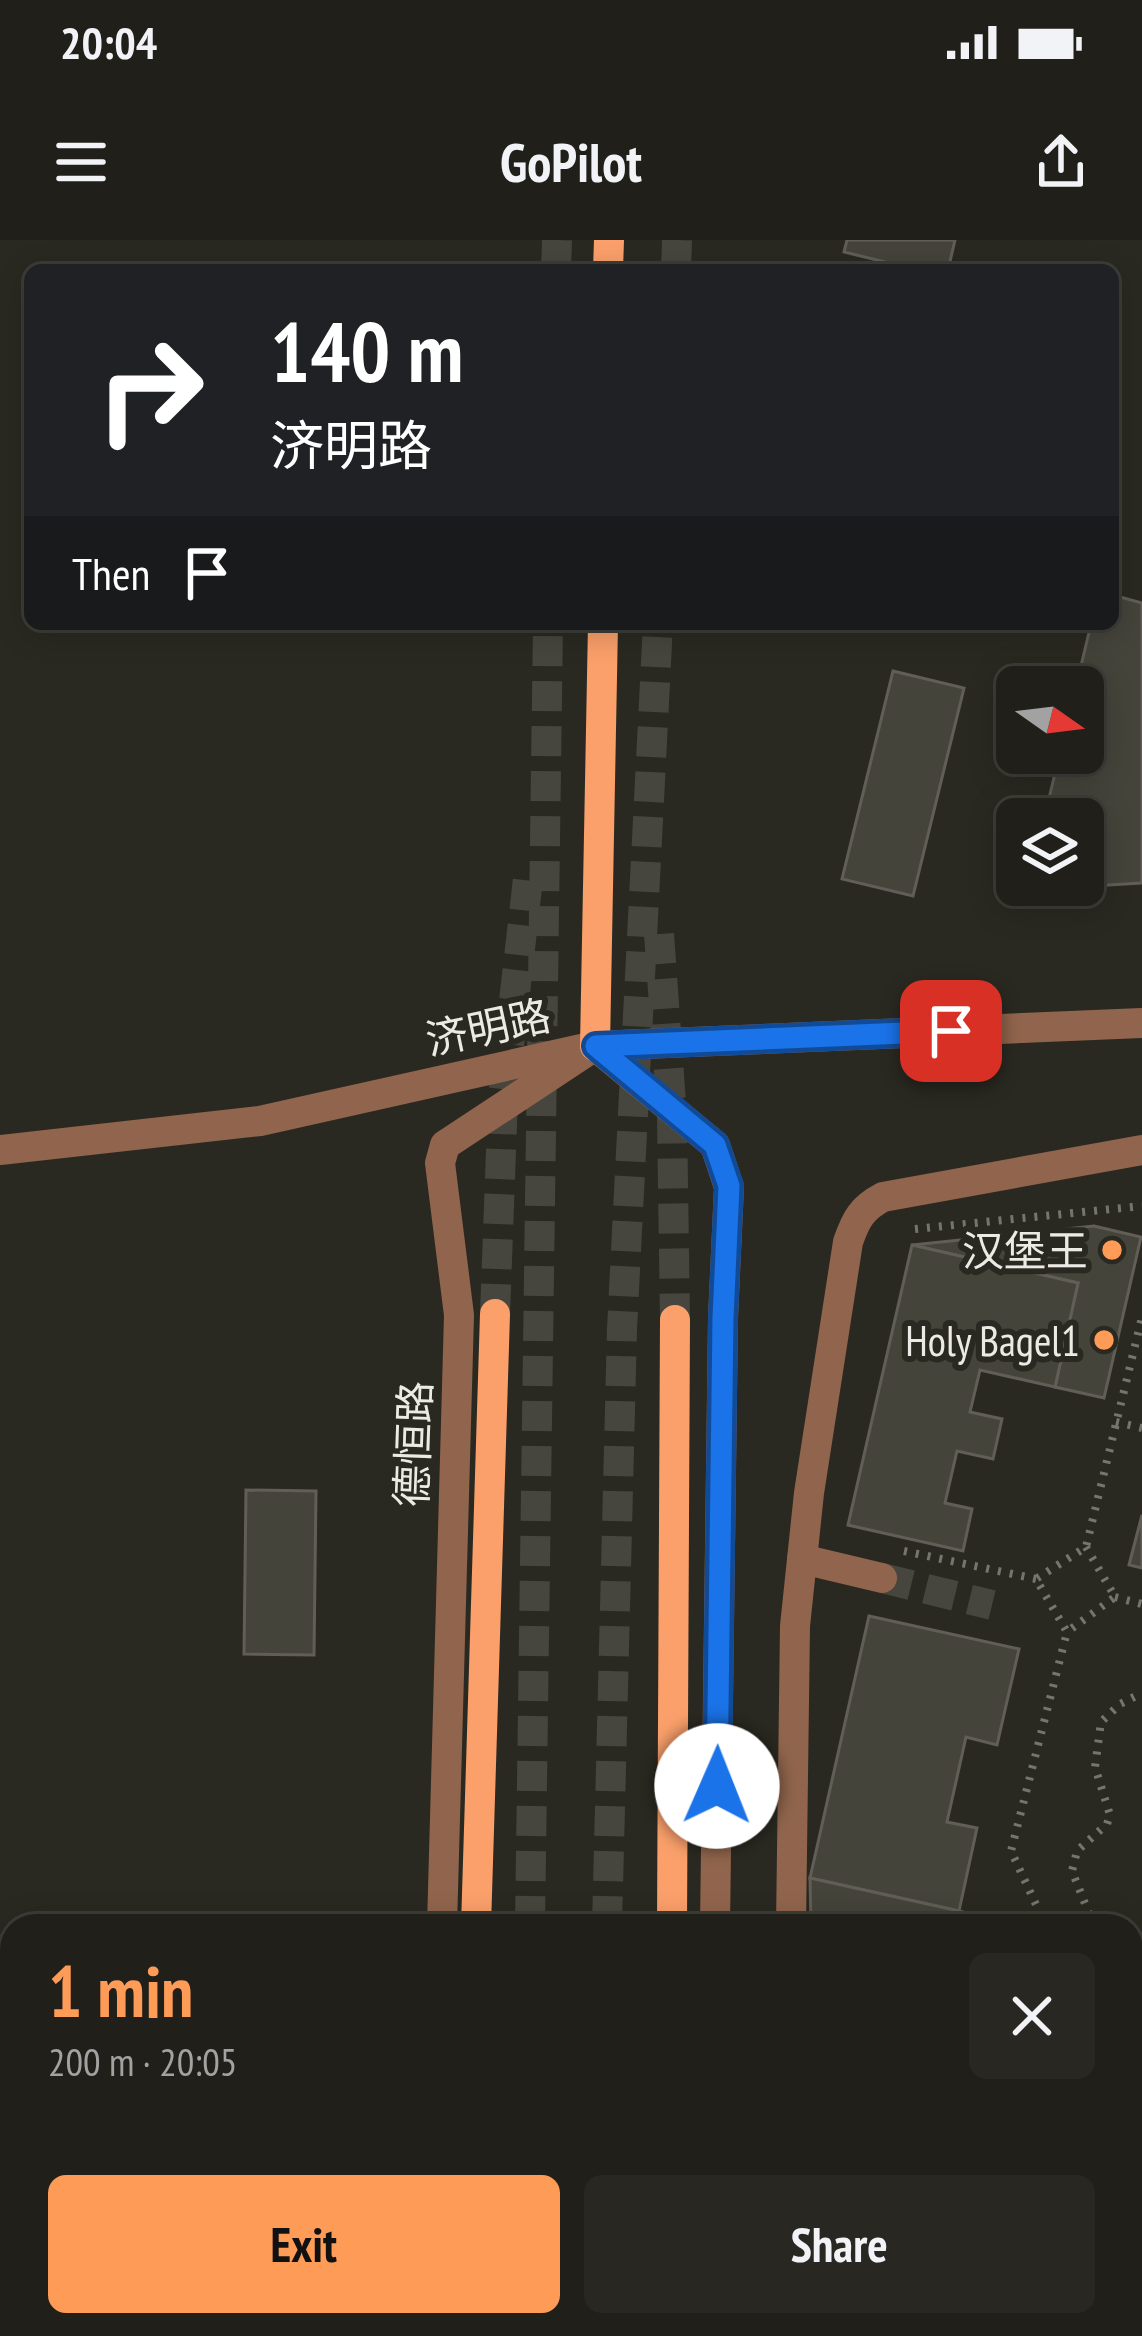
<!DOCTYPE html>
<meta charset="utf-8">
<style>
:root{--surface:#201f19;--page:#282722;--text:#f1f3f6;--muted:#a2a2a2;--line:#3d3d38;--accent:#fe9c57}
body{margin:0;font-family:"PT Sans Narrow","Noto Sans SC",sans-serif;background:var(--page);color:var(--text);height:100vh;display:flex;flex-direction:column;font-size:45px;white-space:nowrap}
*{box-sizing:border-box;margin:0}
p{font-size:39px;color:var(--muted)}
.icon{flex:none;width:66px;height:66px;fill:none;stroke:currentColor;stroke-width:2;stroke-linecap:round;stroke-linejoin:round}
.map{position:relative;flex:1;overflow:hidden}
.sheet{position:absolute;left:0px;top:1674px;width:1143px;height:423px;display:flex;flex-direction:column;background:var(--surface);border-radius:36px 36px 0 0;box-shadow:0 6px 30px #0003,0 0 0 3px var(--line)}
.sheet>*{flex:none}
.hud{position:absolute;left:24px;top:24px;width:1095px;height:366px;border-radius:18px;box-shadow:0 6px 30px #0003,0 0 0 3px var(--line);background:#202124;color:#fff;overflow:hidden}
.needle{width:78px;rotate:104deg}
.tools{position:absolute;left:996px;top:426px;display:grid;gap:24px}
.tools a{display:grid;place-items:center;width:108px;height:108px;border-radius:18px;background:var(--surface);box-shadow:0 6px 30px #0003,0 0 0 3px var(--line);font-size:60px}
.pin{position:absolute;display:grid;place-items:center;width:102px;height:102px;color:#fff;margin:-51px;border-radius:24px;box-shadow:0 6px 18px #0006}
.me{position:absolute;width:132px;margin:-66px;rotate:1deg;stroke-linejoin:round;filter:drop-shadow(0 0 9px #0008)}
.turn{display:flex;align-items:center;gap:42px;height:252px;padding:0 48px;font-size:54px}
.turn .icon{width:156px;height:156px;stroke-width:2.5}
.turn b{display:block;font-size:84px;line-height:102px}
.then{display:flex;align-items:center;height:114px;padding:0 48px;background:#0003;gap:24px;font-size:45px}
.round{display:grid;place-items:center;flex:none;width:126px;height:126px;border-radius:18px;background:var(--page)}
.headline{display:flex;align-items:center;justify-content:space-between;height:204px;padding:0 48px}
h1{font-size:72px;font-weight:600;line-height:90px;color:var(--accent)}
.action{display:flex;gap:24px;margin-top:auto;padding:24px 48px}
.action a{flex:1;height:138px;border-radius:18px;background:var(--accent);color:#111;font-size:48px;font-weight:600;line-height:138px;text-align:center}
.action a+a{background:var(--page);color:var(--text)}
.status{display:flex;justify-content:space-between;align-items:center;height:84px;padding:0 60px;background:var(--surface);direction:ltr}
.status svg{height:33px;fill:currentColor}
header{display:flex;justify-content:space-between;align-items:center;height:156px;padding:0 48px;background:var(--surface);font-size:54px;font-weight:600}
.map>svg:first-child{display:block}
</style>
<div class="status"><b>20:04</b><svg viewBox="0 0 49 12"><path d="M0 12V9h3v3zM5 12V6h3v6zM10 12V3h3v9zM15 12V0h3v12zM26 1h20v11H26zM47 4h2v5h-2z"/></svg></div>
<header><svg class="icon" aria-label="menu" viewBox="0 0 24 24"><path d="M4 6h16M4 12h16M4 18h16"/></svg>GoPilot<svg class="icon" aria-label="share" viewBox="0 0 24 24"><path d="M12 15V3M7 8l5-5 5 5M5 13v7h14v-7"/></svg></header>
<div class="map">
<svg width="1142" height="2096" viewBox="0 0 1142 2096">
<rect width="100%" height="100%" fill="#2a2921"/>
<g fill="#45443b" stroke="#605e56" stroke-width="3">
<path d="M847,0H955L948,30H918L844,12Z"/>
<path d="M1113,355L1142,363V643L1042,649V645H1083V579H1044L1060,513H1083V447H1076L1091,384H1113Z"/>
<path d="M893,431L964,448L913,656L842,639Z"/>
<path d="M1094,986L1141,997L1104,1158L1055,1147L1078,1043L912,1005Z"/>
<path d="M912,1005L1078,1043L1055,1147L980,1130L970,1172L1002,1179L993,1219L957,1211L945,1263L972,1269L963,1311L848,1285Z"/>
<path d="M246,1250L316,1251L314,1415L244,1414Z"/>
<path d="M1142,1275V1328L1129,1325Z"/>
<path d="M869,1376L1019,1409L997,1505L966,1497L947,1582L977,1588L959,1671L810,1638Z"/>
<path d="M810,1638L959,1671L1019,1686H811Z"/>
<rect x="606" y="2085" width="34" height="11"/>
</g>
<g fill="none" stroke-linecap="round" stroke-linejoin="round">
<path stroke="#47463e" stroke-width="30" stroke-dasharray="30 15" stroke-linecap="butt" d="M882,1338L992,1365"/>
<g stroke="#47463e" stroke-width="30" stroke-dasharray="30 15" stroke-linecap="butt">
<path d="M556,30L557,0"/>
<path d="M676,30L677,0"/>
<path d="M659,694L672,877L675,1080"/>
<path d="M495,1074L503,857L528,639"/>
<path d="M530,1686L548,384"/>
<path d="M607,1686L622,1089L658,384"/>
<path d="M540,2085V2096"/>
<path d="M611,2085L612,2096"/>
</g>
<g stroke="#75746d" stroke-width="8" stroke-dasharray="3 9" stroke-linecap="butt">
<path d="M915,989L1142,966"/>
<path d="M1116,1182L1142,1188"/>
<path d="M1086,1307L1115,1357L1067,1392L1036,1339L1086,1307L1142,1077"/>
<path d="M904,1311L1036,1339"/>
<path d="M1115,1357L1142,1364"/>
<path d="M1046,1686L1011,1611L1067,1392"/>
<path d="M1088,1686L1090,1676L1072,1631L1077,1611L1107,1584L1110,1575L1095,1527L1101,1482L1120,1464L1142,1453"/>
<path d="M1131,1747L1142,1751"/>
</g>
<g stroke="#91654d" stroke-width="30">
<path d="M0,910L260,881L595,806L1142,783"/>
<path d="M802,1319L882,1338"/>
<path d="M442,1686L459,1075L440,923L445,905L595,806L715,905L729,947L723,1078L715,1686"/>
<path d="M791,1686L795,1386L809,1253L848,1002C856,979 862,968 883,957L1142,910"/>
<path d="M1139,2040L1142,2026"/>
<path d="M431,2096V2085"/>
<path d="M710,2096V2085"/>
</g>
<g stroke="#fba06b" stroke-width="30">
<path d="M608,30L609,0"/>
<path d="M595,806L603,384"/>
<path d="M476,1686L495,1074"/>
<path d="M672,1686L675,1080"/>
<path d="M464,2096V2085"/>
<path d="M671,2096V2085"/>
</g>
</g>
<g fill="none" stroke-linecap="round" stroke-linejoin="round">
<g stroke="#114b97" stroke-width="30">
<path id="route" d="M717,1546L723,1078L729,946L715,905L596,806L951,791"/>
</g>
<use href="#route" stroke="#1a73e8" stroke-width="21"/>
</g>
<g fill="#fe9c57" stroke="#2a2921" stroke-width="4.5">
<circle cx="1112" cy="1010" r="12"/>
<circle cx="1104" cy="1100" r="12"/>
</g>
<g text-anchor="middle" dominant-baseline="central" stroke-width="12" stroke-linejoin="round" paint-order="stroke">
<g font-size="42" fill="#ebeae5" stroke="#2a2921">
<text transform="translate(488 787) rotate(-12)">济明路</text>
<text transform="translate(413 1204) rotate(-88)">德恒路</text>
</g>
<g font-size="42" fill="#ebeae5" stroke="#2a2921" text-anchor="end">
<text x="1088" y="1010">汉堡王</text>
<text x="1080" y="1100">Holy Bagel1</text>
</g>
</g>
</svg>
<div class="tools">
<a><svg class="needle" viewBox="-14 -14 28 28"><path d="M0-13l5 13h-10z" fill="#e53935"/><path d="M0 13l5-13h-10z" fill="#a2a2a2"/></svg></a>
<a><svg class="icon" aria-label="layers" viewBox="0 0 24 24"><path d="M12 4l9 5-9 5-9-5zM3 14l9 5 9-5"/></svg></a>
</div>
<div class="pin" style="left:951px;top:791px;background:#d93025"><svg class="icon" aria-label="arrive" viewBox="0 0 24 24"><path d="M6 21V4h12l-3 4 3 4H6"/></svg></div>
<svg class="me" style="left:717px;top:1546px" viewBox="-20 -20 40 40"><circle r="19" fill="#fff"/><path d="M0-13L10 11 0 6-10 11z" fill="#1a73e8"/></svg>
<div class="hud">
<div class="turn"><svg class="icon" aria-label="right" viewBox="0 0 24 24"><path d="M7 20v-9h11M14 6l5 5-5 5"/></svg><div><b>140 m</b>济明路</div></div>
<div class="then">Then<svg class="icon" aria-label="arrive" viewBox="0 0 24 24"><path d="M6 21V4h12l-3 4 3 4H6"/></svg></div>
</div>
<section class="sheet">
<div class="headline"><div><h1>1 min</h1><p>200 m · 20:05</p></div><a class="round"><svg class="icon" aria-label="close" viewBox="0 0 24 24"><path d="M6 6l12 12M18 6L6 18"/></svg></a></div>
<div class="action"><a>Exit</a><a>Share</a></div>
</section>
</div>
